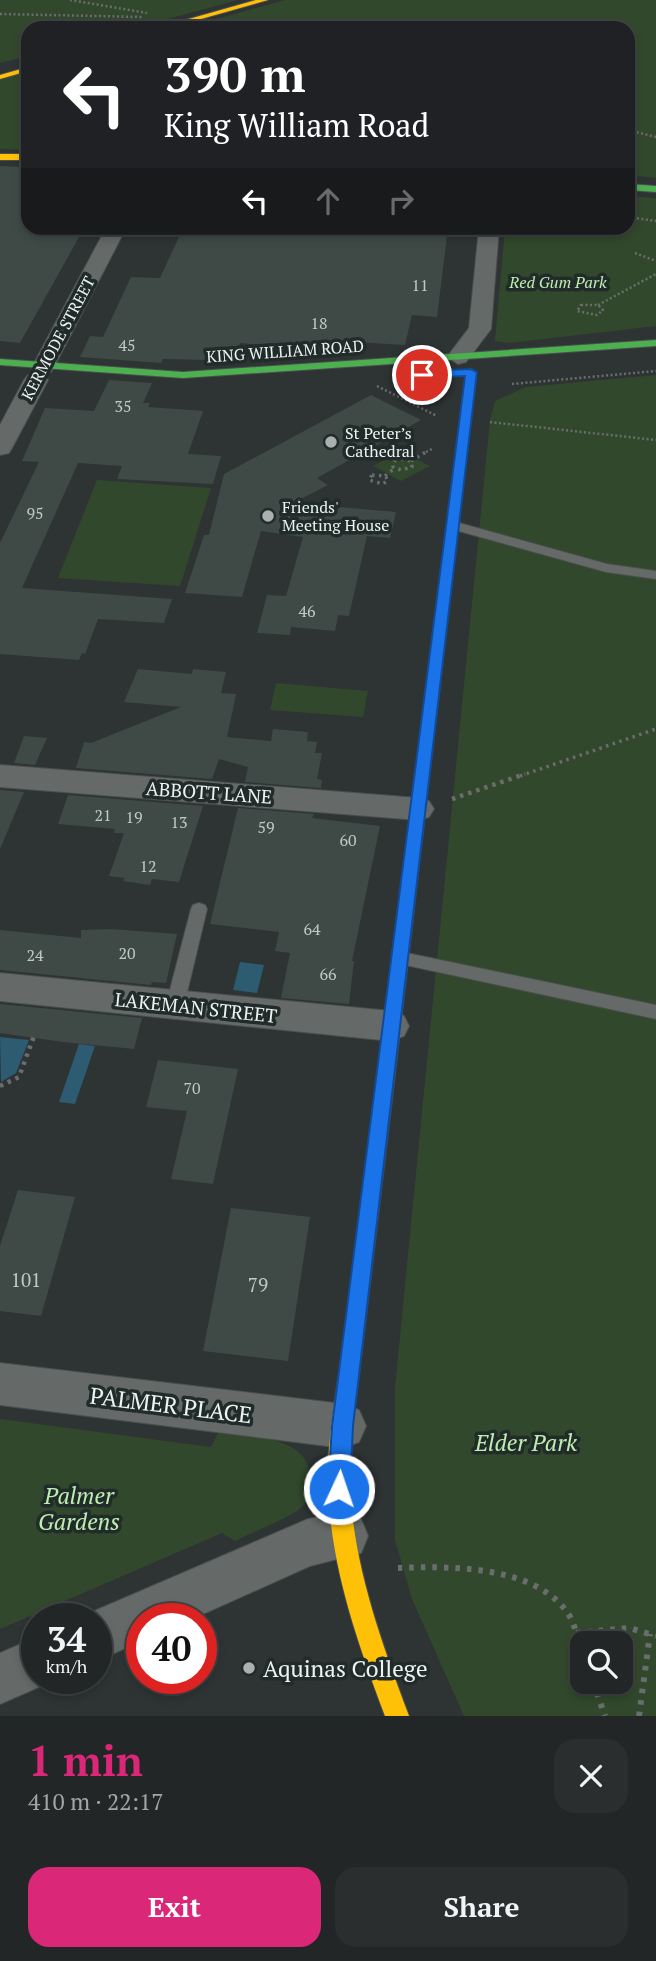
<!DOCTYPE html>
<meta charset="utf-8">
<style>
:root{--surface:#222626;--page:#2a2e2e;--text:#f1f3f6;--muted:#a2a5a7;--line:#3f4343;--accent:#db2777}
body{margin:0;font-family:"PT Serif",serif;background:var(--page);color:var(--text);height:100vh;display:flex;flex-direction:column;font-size:26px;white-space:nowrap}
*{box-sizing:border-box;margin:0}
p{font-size:23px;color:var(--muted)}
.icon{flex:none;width:38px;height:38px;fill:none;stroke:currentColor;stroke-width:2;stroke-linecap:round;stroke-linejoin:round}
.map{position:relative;height:1716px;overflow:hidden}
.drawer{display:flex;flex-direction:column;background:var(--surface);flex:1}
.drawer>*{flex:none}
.banner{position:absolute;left:21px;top:21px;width:614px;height:214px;border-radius:21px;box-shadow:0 4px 10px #0003,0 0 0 2px var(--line);background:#202124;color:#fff;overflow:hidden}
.controls{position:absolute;left:570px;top:1631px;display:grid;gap:14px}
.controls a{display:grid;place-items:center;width:63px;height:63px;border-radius:14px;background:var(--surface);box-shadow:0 4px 10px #0003,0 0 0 2px var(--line);font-size:35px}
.speed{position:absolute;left:21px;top:1603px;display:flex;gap:14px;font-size:35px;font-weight:700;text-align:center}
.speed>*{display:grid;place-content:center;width:91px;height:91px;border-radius:50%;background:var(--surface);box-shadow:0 4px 10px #0003,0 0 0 2px var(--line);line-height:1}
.speed small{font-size:18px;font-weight:400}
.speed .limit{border:10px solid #d22;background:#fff;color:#111}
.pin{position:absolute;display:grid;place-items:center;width:60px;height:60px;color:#fff;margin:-30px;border:4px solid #fff;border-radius:50%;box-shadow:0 2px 7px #0007}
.me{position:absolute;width:77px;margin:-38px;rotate:3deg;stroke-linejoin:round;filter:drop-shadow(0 0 5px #0008)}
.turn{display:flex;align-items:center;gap:24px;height:147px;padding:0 28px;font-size:32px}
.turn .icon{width:91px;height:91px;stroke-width:2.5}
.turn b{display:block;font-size:49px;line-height:60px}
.lanes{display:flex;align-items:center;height:66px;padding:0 28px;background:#0003;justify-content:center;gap:35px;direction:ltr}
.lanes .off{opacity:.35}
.round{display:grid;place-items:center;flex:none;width:74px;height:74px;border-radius:21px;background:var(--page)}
.overview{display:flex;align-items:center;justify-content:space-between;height:119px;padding:0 28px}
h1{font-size:42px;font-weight:800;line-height:52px;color:var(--accent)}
.cta{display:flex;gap:14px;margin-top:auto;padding:14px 28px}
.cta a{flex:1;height:80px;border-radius:21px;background:var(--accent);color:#fff;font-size:28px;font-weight:800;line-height:80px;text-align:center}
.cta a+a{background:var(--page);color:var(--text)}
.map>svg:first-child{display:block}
</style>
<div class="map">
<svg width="656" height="1716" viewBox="0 0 656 1716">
<rect width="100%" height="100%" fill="#2e3333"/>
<g fill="#32482c" fill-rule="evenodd">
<path d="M0,0H238L134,28H28V56L0,63Z"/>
<path d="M285,0H656V178L628,175V28H184Z"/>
<path d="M28,71V150L0,149V79Z"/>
<path d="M628,196L656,198V326L509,343L495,341L505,228H628Z"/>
<path d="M656,375V1716H464L412,1599L395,1540V1387L490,420L495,401L526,387ZM583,1643H621V1682H583Z"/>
<path d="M401,451L430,466L401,481L373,466Z"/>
<path d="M97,480L211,488L180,586L58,578Z"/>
<path d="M276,683L368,691L363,717L270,710Z"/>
<path d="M0,1419L211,1447L218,1433C251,1438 306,1434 311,1477C312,1486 309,1500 302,1507C292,1517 250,1533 235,1541L222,1533L0,1629Z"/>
</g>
<g fill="#2d5b71">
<path d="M240,962L264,965L257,993L233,990Z"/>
<path d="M0,1037L29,1040L16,1073L1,1082Z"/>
<path d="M79,1044L95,1046L75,1104L59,1102Z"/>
</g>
<g fill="#3f4a46">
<path d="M0,166L28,167V228H84L20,343L0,341Z"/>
<path d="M183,228H448L437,317L412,315L405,345L339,341L336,352L240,343L236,354L210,352L208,360L163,359L161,363L80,357L90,336L103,337L131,277L160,278Z"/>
<path d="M109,380L152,383L143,403H150L148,407L203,411L188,454L221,456L213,484L117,479L122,466L78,463L22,588L172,599L164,623L98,619L85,654L82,653L79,660L0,654V543L39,462L22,461L45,408L94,411Z"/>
<path d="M371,395L421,420L317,478L328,485L293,503L396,512L390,538L367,536L349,616L338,615L335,631L291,627L290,635L257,633L267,595L286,596L303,537L261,531L242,597L185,593L204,535H209L224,474Z"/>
<path d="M138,669L192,674L193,669L226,672L221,693L236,694L227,737L271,741L273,729L308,732L307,741L317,742L315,753H322L317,779L322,780L321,788L245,782L248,767L219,759L212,779L76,768L84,742L91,743L181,707L124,702Z"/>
<path d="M24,736L47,738L35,765L14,763Z"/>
<path d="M0,790L24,792L0,849Z"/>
<path d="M68,795L203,806L179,882L152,879L150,885L123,881L125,878L109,876L124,833H114L115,829L58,824Z"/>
<path d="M238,808L314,814L312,818L380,826L352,961H354L349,1004L281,998L290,953L275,951L279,932L210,924Z"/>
<path d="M111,929L177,934L166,983L152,982L151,985L0,970V930L81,938V930Z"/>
<path d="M0,1004L142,1018L134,1049L63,1042L0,1033Z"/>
<path d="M158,1060L238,1069L213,1184L171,1179L187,1111L146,1107Z"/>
<path d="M18,1190L75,1197L41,1316L0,1311V1246Z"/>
<path d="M231,1208L310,1217L288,1361L203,1351Z"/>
</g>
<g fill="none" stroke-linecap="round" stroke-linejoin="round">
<g stroke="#4a4e4e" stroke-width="2">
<g id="lane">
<path d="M452,521L607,564L656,571V579L606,572L448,528V522Z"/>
<path d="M199,903L205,905L207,909L184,1005L181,1010L175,1012L169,1010L166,1005L191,909L193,905Z"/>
<path d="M402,952L656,1005V1019L396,963L394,958L396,953Z"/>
</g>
</g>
<g stroke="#4a4e4e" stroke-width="2">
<g id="street">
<path d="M106,228H126L54,367L51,372H35L32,367Z"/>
<path d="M479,228H499L491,329L466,362L458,364L447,357L469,328Z"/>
<path d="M36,373L44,375L48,380L12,448L9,453L0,455V425L24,380L28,375Z"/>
<path d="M0,765L418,798L429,801L434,809L429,817L418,820L0,787Z"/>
<path d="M0,973L391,1011L404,1016L409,1026L404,1036L391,1041L0,1001Z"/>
<path d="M0,1363L343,1404L359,1410L366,1426L359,1442L343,1448L0,1405Z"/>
<path d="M344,1512L361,1519L368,1536L361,1553L310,1566L192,1619H142V1641L96,1661V1619L78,1618L308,1519Z"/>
<path d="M37,1637V1678L55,1680L0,1704V1653Z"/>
</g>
</g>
<g stroke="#4a4e4e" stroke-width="2">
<g id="fast">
<path d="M628,184L656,186V192L628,190Z"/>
<path d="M656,340V346L183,378L0,365V359L183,372Z"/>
<path d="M471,369L476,372L393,1091L390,1096L384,1098L378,1096L375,1091L466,372Z"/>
</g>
</g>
<g stroke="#4a4e4e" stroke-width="2">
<g id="slow">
<path d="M256,0H268L169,28H157Z"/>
<path d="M28,67V71L0,79V75Z"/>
<rect x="0" y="154" width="28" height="6"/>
<path d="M350,1357L357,1360L360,1367C355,1406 349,1445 350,1484C353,1565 381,1641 409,1716H385C357,1641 330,1565 328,1484C327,1445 334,1406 340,1367L343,1360Z"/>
</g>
</g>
<g stroke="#4a4e4e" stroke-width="2">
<path id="jam" d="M384,1084L390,1086L393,1091L360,1367L357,1374L350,1377L343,1374L340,1367L375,1091L378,1086Z"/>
</g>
<g stroke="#6a6d6d" stroke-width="2.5" stroke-dasharray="2 2.5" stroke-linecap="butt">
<path d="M70,0L147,13"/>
<path d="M0,14L143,17"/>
<path d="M628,130L656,137"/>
<path d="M628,217L656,221"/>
<path d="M635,253L656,261"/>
<path d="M581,305H598L603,310L597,315L577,311Z"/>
<path d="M598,305L656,274"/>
<path d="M512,384L656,371"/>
<path d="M377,386L437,416"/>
<path d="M490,422L656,440"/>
<path d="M426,452L432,449"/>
</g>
<g stroke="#6a6d6d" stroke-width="3.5" stroke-dasharray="2.5 4.5" stroke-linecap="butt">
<path d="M401,459L411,461L412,467L401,470L393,467L394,461Z"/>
<path d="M411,461L429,450"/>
<path d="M372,475L385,476L388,480L383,484L369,480Z"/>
<path d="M385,476L395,468"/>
<path d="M520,776L656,729"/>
</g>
<g stroke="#6a6d6d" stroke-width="4.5" stroke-dasharray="3.5 5" stroke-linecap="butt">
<path d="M452,799L525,774"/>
<path d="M0,1086L19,1077L34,1036"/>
</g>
<g stroke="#6a6d6d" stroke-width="6" stroke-dasharray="4.5 7" stroke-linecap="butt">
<path d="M398,1568C449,1566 533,1565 567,1612C575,1623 578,1641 583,1653"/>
<path d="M576,1633L629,1628L656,1636"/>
<path d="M593,1682L605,1716"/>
<path d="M639,1716L650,1634"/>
</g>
<use href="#lane" fill="#656a69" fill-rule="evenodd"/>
<use href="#street" fill="#656a69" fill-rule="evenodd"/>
<use href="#fast" fill="#4caf50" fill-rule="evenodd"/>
<use href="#slow" fill="#ffc107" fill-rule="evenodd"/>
<use href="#jam" fill="#c62828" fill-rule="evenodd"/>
</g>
<path fill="#1a73e8" stroke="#114b97" stroke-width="2" d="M471,369L477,372L353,1426L350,1489L347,1497L339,1500L331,1497L328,1489L332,1426L465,376L422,378L416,375L422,371Z"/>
<g fill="#aab0af" stroke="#212c2a" stroke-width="2.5">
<circle cx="331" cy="442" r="7"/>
<circle cx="268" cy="516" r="7"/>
<circle cx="249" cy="1668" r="7"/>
</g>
<g text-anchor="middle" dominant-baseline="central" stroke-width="7" stroke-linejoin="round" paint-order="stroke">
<g font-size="16" font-style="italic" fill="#beedaf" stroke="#212c2a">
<text x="558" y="282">Red Gum Park</text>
</g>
<g font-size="16" fill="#c1c9c7">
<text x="420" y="285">11</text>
<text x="319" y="323">18</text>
<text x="127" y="345">45</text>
<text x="123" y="406">35</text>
<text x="35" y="513">95</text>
<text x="307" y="611">46</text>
<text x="103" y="815">21</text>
<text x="134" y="817">19</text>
<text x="179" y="822">13</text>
<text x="266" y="827">59</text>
<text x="348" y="840">60</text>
<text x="148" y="866">12</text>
<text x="312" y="929">64</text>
<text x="127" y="953">20</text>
<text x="35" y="955">24</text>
<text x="328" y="974">66</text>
<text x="192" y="1088">70</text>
</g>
<g font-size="16" fill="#ecf3f2" stroke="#212c2a">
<text transform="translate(58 338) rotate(-62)">KERMODE STREET</text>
<text transform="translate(285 351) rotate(-4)">KING WILLIAM ROAD</text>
</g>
<g font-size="16" fill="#ecf3f2" stroke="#212c2a" text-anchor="start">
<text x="345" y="433">St Peter’s<tspan x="345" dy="18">Cathedral</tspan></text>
<text x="282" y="507">Friends'<tspan x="282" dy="18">Meeting House</tspan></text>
</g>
<g font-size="19" fill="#ecf3f2" stroke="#212c2a">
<text transform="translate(209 792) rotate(4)">ABBOTT LANE</text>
<text transform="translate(196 1007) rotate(6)">LAKEMAN STREET</text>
</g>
<g font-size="19" fill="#c1c9c7">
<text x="26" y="1279">101</text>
<text x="258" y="1284">79</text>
</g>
<g font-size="23" fill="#ecf3f2" stroke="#212c2a">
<text transform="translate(171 1405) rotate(7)">PALMER PLACE</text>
</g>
<g font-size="23" font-style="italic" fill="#beedaf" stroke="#212c2a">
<text x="526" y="1442">Elder Park</text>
<text x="79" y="1495">Palmer<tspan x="79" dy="26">Gardens</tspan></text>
</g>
<g font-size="23" fill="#ecf3f2" stroke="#212c2a" text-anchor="start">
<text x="263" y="1668">Aquinas College</text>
</g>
</g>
</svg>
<div class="controls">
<a><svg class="icon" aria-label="search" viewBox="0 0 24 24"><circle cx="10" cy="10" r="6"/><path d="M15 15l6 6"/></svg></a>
</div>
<div class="speed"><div>34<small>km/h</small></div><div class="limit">40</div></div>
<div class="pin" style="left:422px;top:375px;background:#d93025"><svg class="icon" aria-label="arrive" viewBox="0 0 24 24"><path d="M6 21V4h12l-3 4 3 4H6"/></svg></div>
<svg class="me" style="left:339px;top:1489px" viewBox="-20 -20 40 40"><circle r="17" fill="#1a73e8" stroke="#fff" stroke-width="3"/><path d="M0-11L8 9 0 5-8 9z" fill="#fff"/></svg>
<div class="banner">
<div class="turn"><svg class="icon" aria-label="left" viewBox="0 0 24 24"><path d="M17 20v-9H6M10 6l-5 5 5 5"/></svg><div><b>390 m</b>King William Road</div></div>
<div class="lanes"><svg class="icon" aria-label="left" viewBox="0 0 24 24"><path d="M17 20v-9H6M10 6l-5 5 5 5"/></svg><svg class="icon off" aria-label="ahead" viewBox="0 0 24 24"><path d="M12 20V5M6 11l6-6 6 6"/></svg><svg class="icon off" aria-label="right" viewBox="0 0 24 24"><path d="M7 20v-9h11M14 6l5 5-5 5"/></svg></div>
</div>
</div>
<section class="drawer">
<div class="overview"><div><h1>1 min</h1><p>410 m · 22:17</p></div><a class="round"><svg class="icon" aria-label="close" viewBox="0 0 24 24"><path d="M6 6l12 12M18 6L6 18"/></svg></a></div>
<div class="cta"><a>Exit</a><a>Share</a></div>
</section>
